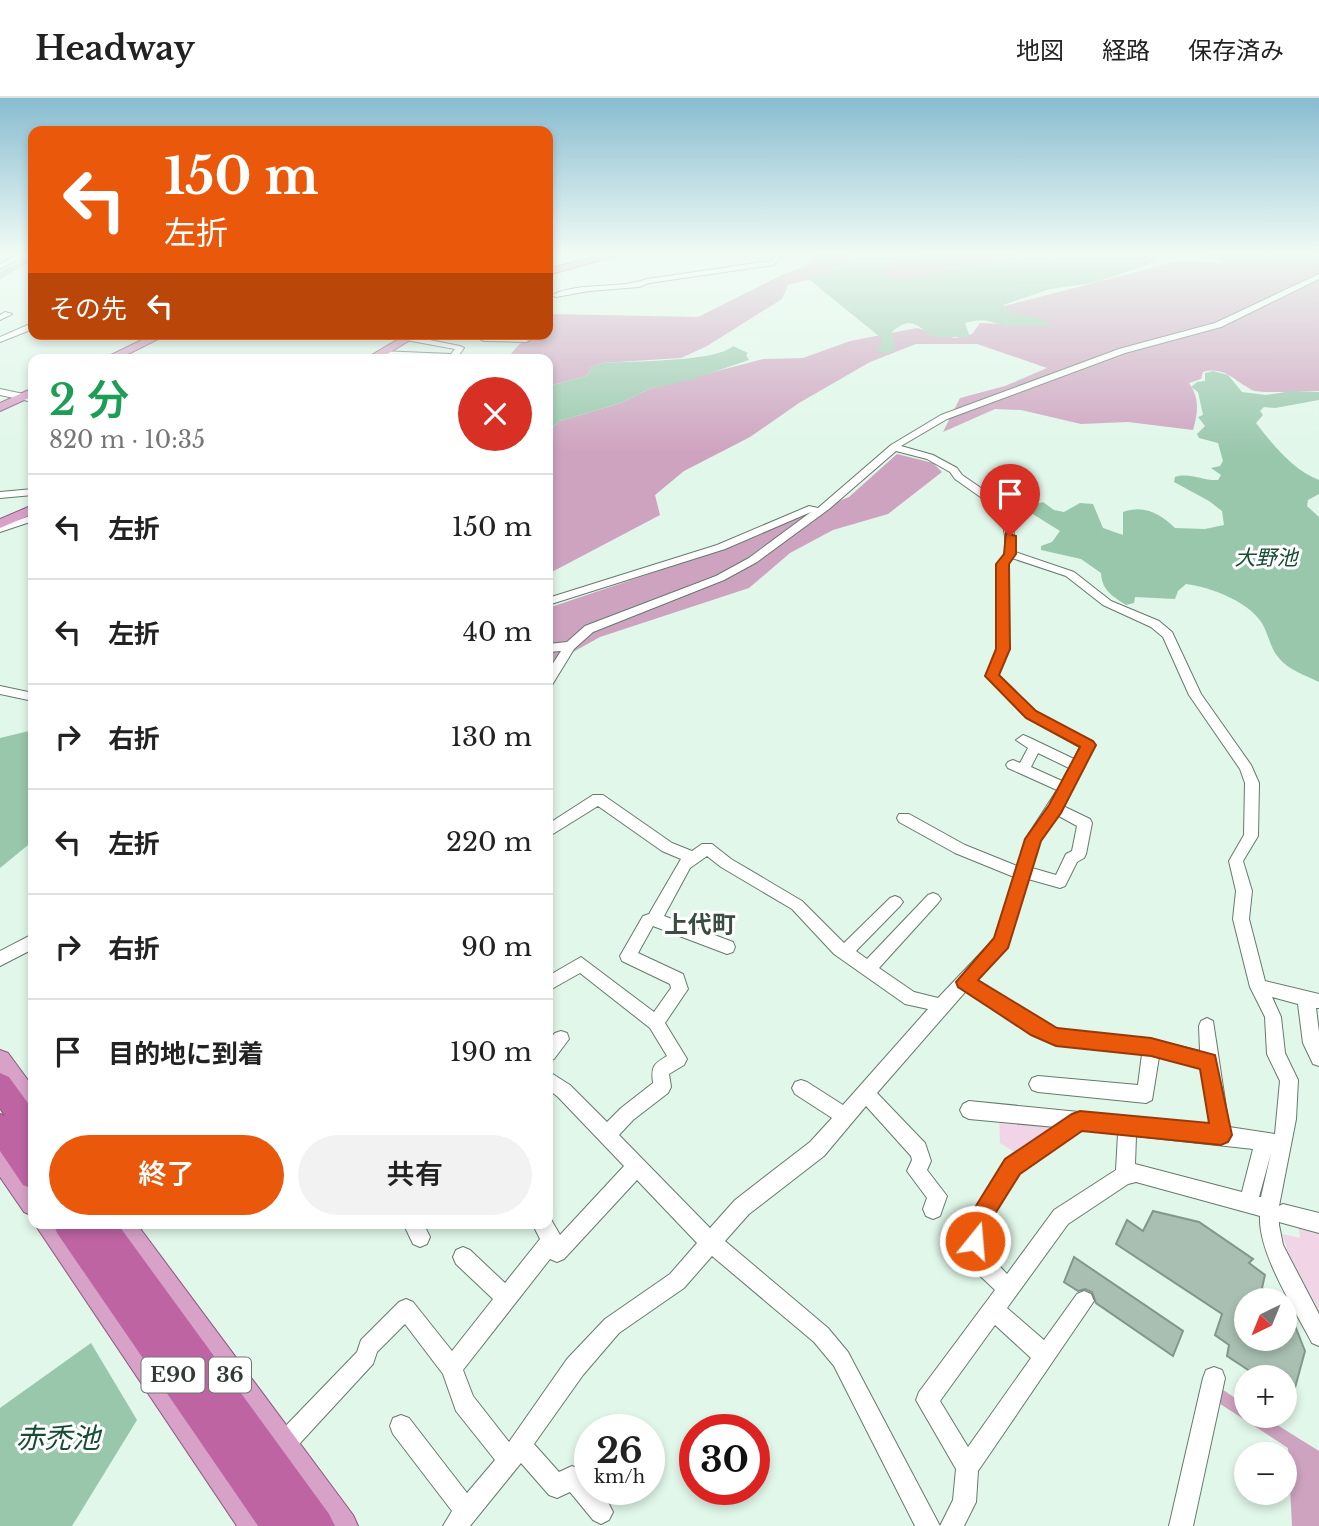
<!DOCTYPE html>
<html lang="ja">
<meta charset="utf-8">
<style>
:root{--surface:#fff;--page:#f2f2f2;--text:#222;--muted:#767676;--line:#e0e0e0;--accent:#ea580c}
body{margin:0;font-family:"Libre Baskerville","Noto Sans JP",serif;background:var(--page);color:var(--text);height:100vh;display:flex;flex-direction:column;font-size:26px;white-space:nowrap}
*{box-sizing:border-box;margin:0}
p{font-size:23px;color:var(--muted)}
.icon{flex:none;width:38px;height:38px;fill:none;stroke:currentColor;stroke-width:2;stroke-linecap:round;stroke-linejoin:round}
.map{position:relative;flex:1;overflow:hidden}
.panel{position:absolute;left:28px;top:256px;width:525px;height:875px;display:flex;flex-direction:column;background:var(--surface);border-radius:14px;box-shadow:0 4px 10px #0003}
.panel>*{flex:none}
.hud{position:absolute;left:28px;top:28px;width:525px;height:214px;border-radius:14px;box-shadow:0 4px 10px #0003;background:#ea580c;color:#fff;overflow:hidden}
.needle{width:46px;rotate:223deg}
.fabs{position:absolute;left:1234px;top:1190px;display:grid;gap:14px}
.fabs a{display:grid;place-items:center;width:63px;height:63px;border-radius:50%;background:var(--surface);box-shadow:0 4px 10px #0003;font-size:35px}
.speed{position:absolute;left:574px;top:1316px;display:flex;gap:14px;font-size:35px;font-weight:700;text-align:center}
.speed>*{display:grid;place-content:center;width:91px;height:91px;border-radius:50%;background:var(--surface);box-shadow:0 4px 10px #0003;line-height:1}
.speed small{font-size:18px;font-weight:400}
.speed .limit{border:10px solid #d22;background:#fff;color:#111}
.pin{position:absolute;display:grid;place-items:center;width:60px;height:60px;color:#fff;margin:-72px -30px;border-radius:50% 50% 50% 0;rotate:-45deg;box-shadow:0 0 7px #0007}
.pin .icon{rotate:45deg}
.me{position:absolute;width:77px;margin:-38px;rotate:17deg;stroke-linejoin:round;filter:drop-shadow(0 0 5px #0008)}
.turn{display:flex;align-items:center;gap:24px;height:147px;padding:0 21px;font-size:32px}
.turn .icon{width:91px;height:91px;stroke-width:2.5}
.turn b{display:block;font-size:49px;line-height:60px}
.then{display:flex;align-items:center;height:66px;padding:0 21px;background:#0003;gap:14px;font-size:26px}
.round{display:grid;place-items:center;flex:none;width:74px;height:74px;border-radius:37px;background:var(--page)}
.head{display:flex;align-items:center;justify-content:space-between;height:119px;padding:0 21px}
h1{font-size:42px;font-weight:600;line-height:52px;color:#1e9e55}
.cta{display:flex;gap:14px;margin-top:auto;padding:14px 21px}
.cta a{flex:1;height:80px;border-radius:42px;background:var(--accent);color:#fff;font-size:28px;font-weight:600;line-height:80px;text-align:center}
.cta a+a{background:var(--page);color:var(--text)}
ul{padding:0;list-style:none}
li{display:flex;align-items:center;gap:21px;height:105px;padding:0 21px;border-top:2px solid var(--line)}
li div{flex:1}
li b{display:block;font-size:26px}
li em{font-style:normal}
header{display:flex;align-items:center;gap:42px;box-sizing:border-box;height:98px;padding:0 35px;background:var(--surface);border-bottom:2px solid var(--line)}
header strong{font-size:33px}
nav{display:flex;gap:38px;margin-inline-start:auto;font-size:24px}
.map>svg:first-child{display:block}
</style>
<header>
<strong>Headway</strong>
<nav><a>地図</a><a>経路</a><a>保存済み</a></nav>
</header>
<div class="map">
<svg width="1319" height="1428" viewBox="0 0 1319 1428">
<rect width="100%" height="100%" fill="#e0f7e9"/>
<g fill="#f1d5e7">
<path d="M999,1019L1052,1024L1056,1031L1016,1055L1000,1045Z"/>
<path d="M1298,1125L1319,1131V1213L1291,1163L1282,1136L1300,1140Z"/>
</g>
<g fill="#cea3bf">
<path d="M816,154H863L853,158L833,175L788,187L782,201L707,248L681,260L602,265L591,269L588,277L583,279L548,288V261H508C517,245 530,236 548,236L549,216L698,219L784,176L809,167Z"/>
<path d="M925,154H1097C1068,160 1033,151 1006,164L913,181L894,182L879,176L886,167Z"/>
<path d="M1197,154H1319V293C1306,293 1260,296 1252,292C1234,283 1225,268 1203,274L1201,281L1189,285C1200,301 1198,314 1193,332L1128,324L1081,326L1021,312L995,311L943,334L960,300L1005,288L1047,270L977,246H916L870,264L799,305L750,339L684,373L655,397L660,417L548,476V333L560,323L621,305L649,291L763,261L803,260L850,243L917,230L955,240L972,236L980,225L1034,227L1035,221L1011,215L1004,208L1183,162L1221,166L1224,164Z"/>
<path d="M897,356L933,365L942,374L888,416L833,432L790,455L749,490L600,539L548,568V510L670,469L849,399Z"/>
<path d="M1217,1288L1246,1307V1318H1263L1319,1353V1428H1292L1288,1350L1214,1302Z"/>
</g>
<g fill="#99c7ac">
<path d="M868,154H929C915,166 895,160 881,174L889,180L906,181L1017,158L1012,154L1051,159L1091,157L1094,154H1173L1139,170L1093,185L1050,191L1003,207L1013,215L1039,220L1053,228C1039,227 1022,229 1009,228C988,226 991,218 965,225L970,239C959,239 948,239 936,239C924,238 915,212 892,234L896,251L886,256L876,254L882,245L880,239L806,179C840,179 839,160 868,154Z"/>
<path d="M733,248L748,255L746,257L749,262L693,281L649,291L621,305L560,323L548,333V288L583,279L588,277L591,269L602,265C629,263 717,264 733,248Z"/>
<path d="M1213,273L1228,277L1242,294L1266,297L1292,293L1319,294V302L1275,310L1264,309L1260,313L1263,317L1256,325C1272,346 1294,373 1319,382V396L1308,402L1307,408L1319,419V584C1305,577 1288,572 1278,559C1271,551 1269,539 1264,529C1253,505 1211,489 1186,486L1178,493L1175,501L1135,499L1134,505L1126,507C1112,498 1102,492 1101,475L1081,461L1041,452V448L1052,444L1060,433L1023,410L1043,404L1054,412L1064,414L1080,405L1093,406L1103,430L1123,437V414C1144,406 1161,416 1175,430L1205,431L1224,427L1222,413L1209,403L1174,384L1175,379C1190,374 1203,383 1218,382L1221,377L1211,370L1220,368L1223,363L1218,345L1199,340L1197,336L1205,328L1198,319L1203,317L1198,294L1191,289L1197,284L1205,283V275Z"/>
<path d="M33,632V743L0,770V640Z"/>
<path d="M91,1245L137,1322L72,1428H0V1310Z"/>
</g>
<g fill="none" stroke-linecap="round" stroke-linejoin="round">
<path fill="#99c7ac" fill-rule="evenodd" d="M33,155V162L0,181V174Z"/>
</g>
<g fill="#a8bfb1" stroke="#82978a" stroke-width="2">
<path d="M1153,1113L1199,1124L1253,1161L1249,1165L1265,1177L1262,1190L1281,1202H1246V1241H1284V1200L1305,1253L1292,1301L1284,1296V1279H1259L1227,1258L1229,1247L1215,1237L1222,1216L1116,1146L1127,1122L1143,1133Z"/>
<path d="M1074,1159L1183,1233L1173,1258L1096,1205L1092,1194L1085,1191L1078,1193L1064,1184Z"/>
</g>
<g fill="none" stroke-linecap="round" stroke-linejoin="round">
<g stroke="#657a6d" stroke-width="2">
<g id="minor">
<path d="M23,154H31L0,171V166Z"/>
<path d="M778,154H785L773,167L649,185L639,189L589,193L556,199L552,197C581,183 618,192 647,181L771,163Z"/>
<path d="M1319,176V181L1221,229L1125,255L947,321L901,348L933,357L957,370L962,377L997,401L1013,425L1015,454L1074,474L1111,503L1159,523L1172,534L1201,596L1251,667L1259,685L1258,738L1243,763L1252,793L1249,821L1265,883L1319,896V910H1316L1319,934V968L1313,966L1303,945L1298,906L1272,899L1281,919L1285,955L1298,982L1296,1021L1279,1108L1283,1106L1319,1115V1135L1279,1124V1127L1283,1147L1319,1216V1248L1312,1245C1295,1212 1258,1155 1260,1118L1136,1084L1128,1086L1068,1126L1007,1210L1044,1242L1077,1196L1084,1193L1091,1196L1094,1203L978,1373L976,1404L964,1428H915L834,1268L814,1244L712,1158L684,1190L619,1235L583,1277L534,1346L559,1374L572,1368C583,1372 590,1379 590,1391H597L609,1406L613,1414L609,1422L601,1426L593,1422L570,1394L557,1400L549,1397L521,1365L470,1428H443L452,1413L393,1336L390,1328L393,1320L401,1317L409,1320L467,1395L495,1362L456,1313L443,1276L405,1226L377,1254L373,1266L290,1356L282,1359L274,1356L271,1348L274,1340L357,1254L361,1242L399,1204L406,1201L413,1204L452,1253L493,1201L456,1166L453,1159L456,1152L463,1149L470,1152L505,1185L540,1141L532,1125H548L549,1118L560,1137L624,1068L558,999L548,991V973L570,987L607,1024L621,1010L653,985C651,969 653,966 667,958L650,930L580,875L548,893V878L581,859L654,914L671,890L670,886L622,863L620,858L643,818L649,816L681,761L662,753L598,708L548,739V726L593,697H603L672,745L692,753L702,746H712L731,761L802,803L844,845L890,800L895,798L900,800L903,804L900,808L856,853L867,861L928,797L933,795L938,797L941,801L938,805L879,870L914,894L938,900L994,841L1014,779L955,755L899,724L897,720L899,716H909L965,747L1017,768L1028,737L1057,692L1008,670L1006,667L1008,664L1013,662L1020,665L1028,650L1016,642L1023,637L1028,639L1074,661L1080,649L1027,620L986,578L997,551L998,466L1005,456V438L1003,425L989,405L955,381L950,374L927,361L896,353L829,411L757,464L724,482L593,534L574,551L552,587L548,588V573L561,553L548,554V546L567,544L585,528L716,478L749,460L811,414L725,451L548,507V500L717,447L809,408L818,410L891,347L941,317L1119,251L1215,225ZM1012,460L1066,478L1103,507L1151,529L1163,539L1189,597L1240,671L1245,685L1244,737L1229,763L1236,793L1233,821L1250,889L1265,919L1267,956L1280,983L1275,1036L1229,1029L1213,923L1207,920L1201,923L1199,928L1200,953L1151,941L1057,931L1044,926L976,882L1007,849L1028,781L1060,790L1065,788L1077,764L1084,760L1086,756L1092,725L1090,721L1063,708L1095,647L1093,644L1035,614L998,577L1009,551L1008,466ZM1038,655L1069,670L1062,683L1031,669ZM1057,717L1077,728L1072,753L1066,756L1056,777L1032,770L1040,743ZM707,758L721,769L792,811L834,856L905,906L928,911L843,1007L807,984L801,982L795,984L792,990L795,996L832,1020L810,1044L735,1102L710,1130L619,1037L633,1022L668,995L671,989L669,976L684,967L687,961L665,925L688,891L683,876L638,855L653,828L727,856L733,854L735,849L733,844L664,818L690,770ZM966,893L1032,936L1056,947L1142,956L1138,987L1038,978L1032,980L1029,986L1032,992L1038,994L1146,1005L1152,1002L1159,959L1201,969L1210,1027L969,1003L963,1006L960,1012L963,1018L969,1021L1055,1029L1005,1062L967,1124L966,1157L976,1174L995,1192L919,1294L916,1302L956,1371L953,1402L940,1428L848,1254L828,1230L725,1143L749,1116L824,1058L866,1008L911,1058L912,1062L907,1073L927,1100L923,1111L926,1118L933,1121L940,1118L947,1098L927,1072L931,1063L925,1045L877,995ZM1082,1032L1118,1036L1116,1072L1054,1112L1007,1176L986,1154L987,1126L1019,1076ZM1136,1038L1253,1051L1242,1094L1135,1066ZM1271,1055L1261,1099H1259ZM637,1082L697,1145L670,1176L605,1221L567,1261L509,1344L473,1298L463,1272L550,1161L557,1164L564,1161ZM995,1227L1031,1260L968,1349L940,1303Z"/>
<path d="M5,214L12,216L0,222V217Z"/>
<path d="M30,226H33V231L0,244V239Z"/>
<path d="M448,236H471L464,241Z"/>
<path d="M479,236H487V239L522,240V236H530V242L526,244L484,243L480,241Z"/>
<path d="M409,238L460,248L464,250L456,261L380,257L376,255L380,253L451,256L455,251L406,242L405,240Z"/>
<path d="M0,291L33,298V304L0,297Z"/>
<path d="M33,391V397L0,400V394Z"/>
<path d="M33,417V423L0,434V428Z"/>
<path d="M0,588L33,595V603L0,596Z"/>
<path d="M33,836V851L0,868V853Z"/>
<path d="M561,933L567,935L569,941L554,961L548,963V943L555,935Z"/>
<path d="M403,1125H423L430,1139L427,1146L420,1149L413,1146Z"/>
<path d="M1214,1269L1222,1272L1225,1280L1193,1428H1169L1203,1280L1206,1272Z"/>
</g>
</g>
<g stroke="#8d567d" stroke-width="2">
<g id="major">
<path d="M613,154H629L548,177V171Z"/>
<path d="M154,236H168L118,261H103Z"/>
<path d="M407,236H420L379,261H365Z"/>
<path d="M33,290V298L0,313V305Z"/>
<path d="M33,407V416L0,430V421Z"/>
<path d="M0,952L8,955L33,989V1021L24,1017L0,983Z"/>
<path d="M0,1044L9,1048L33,1083V1118L24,1114L0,1079Z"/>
<path d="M34,1125H63L267,1417L272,1428H237Z"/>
<path d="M106,1125H136L353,1417L358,1428H322L110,1134Z"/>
</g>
</g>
<g stroke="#8d567d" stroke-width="2">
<g id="highway">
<path d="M0,975L9,979L33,1012V1047L28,1045L33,1053V1091L23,1087L0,1053V1016L5,1018L0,1010Z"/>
<path d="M53,1125H117L329,1416L335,1428H258L57,1135Z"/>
</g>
</g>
<use href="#minor" fill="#fff" fill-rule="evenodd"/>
<use href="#major" fill="#d8a2c8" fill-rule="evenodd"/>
<use href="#highway" fill="#be64a3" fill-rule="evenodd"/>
</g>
<linearGradient id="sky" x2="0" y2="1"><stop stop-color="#88bcd0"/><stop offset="0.44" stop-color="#f1fbf5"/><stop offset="1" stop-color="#f1fbf5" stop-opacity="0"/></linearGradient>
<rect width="1319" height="354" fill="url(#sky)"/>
<path fill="#ea580c" stroke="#983908" stroke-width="2" d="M1006,435L1016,438V456L1009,466L1010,551L999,577L1036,613L1093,643L1096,647L1061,715L1041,743L1008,850L978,882L1057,930L1151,940L1215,957L1232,1037L1228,1044L1221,1047L1082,1033L1020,1076L988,1127L983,1151L975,1155L967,1151L964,1143L966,1124L1005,1061L1072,1016L1080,1013L1209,1025L1200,971L1151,958L1056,948L1031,937L958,889L956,884L994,840L1025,741L1049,707L1080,649L1026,620L985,578L996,551V466L1004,456Z"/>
<g text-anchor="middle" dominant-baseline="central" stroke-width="6" stroke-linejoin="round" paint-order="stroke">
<g font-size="21" font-style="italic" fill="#154c32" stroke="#fff">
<text x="1266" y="460">大野池</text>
</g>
<g fill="#fff" stroke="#707672" stroke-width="2">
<rect x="141.5" y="1259.5" width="63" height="35" rx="5"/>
<rect x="209" y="1259.5" width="42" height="35" rx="5"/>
</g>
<g font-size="21" font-weight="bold" fill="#323b36">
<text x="173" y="1277">E90</text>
<text x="230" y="1277">36</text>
</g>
<g font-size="24" font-weight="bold" fill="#3a4d42" stroke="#fff">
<text x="700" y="826">上代町</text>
</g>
<g font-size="28" font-style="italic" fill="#154c32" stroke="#fff">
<text x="58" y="1340">赤禿池</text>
</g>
</g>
</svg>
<div class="fabs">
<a><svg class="needle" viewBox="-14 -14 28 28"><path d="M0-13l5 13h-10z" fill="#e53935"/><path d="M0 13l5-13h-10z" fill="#767676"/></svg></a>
<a>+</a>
<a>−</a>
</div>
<div class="speed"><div>26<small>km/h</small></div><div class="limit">30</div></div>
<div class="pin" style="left:1010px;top:438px;background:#d93025"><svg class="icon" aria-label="arrive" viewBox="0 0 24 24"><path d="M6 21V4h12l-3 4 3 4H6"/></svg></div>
<svg class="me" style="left:975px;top:1143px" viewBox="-20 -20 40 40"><circle r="17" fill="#ea580c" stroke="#fff" stroke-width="3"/><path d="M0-11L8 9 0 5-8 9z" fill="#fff"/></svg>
<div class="hud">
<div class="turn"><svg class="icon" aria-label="left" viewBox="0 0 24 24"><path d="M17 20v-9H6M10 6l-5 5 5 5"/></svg><div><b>150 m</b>左折</div></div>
<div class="then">その先<svg class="icon" aria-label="left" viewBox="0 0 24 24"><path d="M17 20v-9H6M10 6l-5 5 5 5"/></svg></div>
</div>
<section class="panel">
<div class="head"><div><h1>2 分</h1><p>820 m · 10:35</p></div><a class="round" style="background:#d93025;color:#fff"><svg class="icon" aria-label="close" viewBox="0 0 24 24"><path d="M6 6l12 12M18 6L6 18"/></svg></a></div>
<ul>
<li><svg class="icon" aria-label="left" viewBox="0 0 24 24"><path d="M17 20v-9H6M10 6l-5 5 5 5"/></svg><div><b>左折</b></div><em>150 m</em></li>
<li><svg class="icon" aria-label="left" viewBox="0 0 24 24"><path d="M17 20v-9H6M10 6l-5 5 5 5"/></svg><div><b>左折</b></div><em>40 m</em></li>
<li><svg class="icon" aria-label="right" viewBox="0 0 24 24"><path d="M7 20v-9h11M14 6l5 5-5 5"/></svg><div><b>右折</b></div><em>130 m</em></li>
<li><svg class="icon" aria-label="left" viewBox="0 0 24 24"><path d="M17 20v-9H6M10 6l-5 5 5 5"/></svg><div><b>左折</b></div><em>220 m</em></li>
<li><svg class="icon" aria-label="right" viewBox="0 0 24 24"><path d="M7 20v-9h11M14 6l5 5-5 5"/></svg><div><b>右折</b></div><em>90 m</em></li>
<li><svg class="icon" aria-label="arrive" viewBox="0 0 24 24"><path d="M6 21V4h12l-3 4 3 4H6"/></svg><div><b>目的地に到着</b></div><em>190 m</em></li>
</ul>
<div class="cta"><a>終了</a><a>共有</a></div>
</section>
</div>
